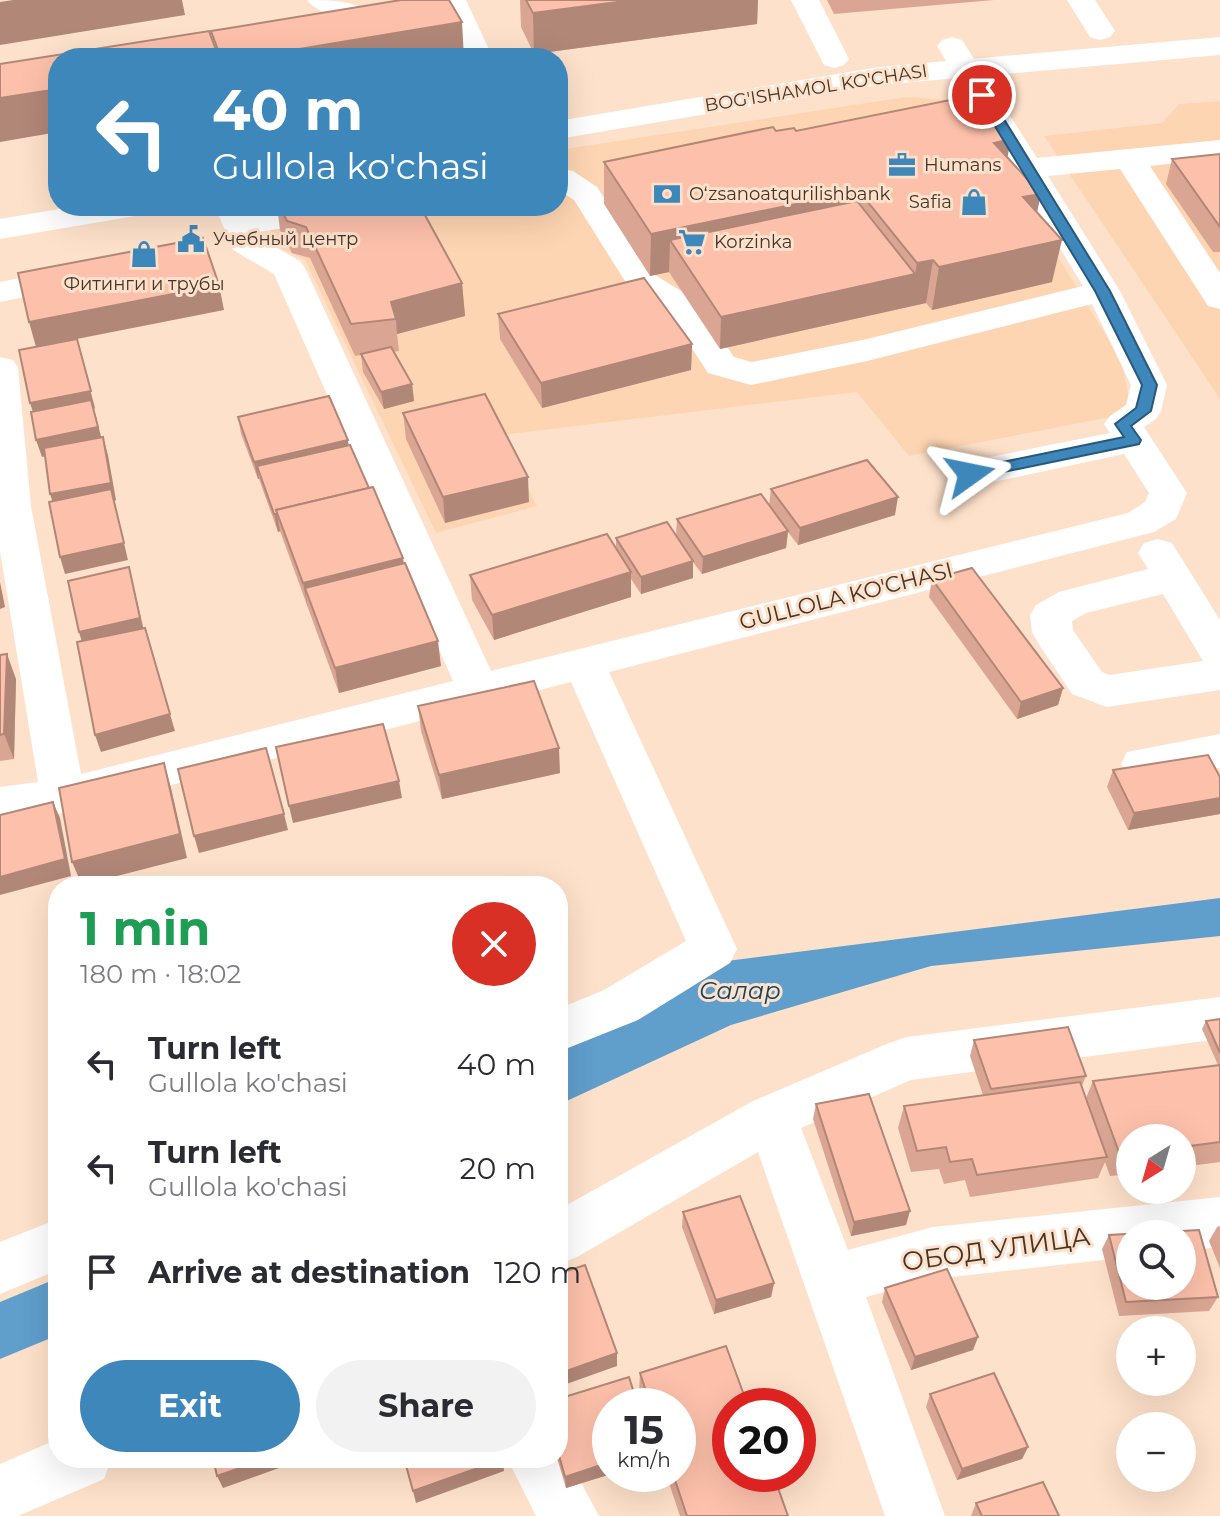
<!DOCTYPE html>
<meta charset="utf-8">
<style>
:root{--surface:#fff;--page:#f2f2f3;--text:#2b2b33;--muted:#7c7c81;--accent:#3d87bb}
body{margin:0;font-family:Montserrat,sans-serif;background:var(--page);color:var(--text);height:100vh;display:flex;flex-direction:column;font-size:30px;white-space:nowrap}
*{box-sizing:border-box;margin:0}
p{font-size:26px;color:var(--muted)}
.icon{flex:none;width:44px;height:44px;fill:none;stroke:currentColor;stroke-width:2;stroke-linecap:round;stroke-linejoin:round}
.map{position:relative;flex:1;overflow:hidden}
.panel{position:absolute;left:48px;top:876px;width:520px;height:592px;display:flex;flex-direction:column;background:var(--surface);border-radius:32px;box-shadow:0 8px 32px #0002}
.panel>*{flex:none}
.banner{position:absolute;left:48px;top:48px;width:520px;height:168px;border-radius:32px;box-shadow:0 8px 32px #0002;background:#3d87bb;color:#fff;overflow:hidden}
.needle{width:52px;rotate:217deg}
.buttons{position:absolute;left:1116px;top:1124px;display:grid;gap:16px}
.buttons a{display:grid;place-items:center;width:80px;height:80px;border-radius:50%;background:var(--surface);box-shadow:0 8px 32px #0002;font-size:40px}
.speed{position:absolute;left:592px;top:1388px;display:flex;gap:16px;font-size:40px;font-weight:700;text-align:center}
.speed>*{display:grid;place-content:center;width:104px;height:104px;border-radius:50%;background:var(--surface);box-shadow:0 8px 32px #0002;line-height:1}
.speed small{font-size:20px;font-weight:400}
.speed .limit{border:12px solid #d22;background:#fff;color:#111}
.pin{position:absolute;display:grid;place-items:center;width:68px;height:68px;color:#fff;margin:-34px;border:4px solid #fff;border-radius:50%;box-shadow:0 2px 8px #0007}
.me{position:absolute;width:88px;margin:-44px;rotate:78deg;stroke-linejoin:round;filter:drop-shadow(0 0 6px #0008)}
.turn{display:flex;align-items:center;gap:28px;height:168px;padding:0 32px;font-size:36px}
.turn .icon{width:104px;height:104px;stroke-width:2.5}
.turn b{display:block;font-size:56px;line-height:68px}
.round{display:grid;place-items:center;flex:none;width:84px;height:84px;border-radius:42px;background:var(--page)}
.headline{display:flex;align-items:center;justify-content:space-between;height:136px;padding:0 32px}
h1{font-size:48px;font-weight:700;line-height:60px;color:#1e9e55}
.button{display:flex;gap:16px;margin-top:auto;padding:16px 32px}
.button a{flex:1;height:92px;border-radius:48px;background:var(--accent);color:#fff;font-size:32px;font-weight:700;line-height:92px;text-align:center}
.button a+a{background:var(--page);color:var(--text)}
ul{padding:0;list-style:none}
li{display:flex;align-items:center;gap:24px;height:104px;padding:0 32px}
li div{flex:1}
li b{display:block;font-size:30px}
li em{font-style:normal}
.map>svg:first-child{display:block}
</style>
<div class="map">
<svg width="1220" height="1516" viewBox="0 0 1220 1516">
<rect width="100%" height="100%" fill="#fee1ca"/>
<g fill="#fed5b2">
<path d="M906,97L949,100L1027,206L1121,360L1132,413L909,456L857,392L501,435L537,506L436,533L305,260L280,248L270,229L354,206H558V150Z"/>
<path d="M1220,101V399L1044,136L1162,123L1179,104Z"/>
</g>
<g fill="#609ecc">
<path d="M1220,898V936L931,966L731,1025L558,1105V1050L727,961Z"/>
<path d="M58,1278V1335L0,1359V1302Z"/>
</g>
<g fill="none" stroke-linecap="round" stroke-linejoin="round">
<g fill="#fff" fill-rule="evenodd">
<path d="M307,0C324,0 352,0 363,10L359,16C344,20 316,13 307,0Z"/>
<path d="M438,0H466L493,58H463Z"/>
<path d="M791,0H819L849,59L844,65L834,68L824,65Z"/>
<path d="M1067,0H1095L1115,31L1110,37L1100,40L1090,37Z"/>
<path d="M952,37L962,40L1037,158L1220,140V158L1150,166L1220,273V309L1208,306L1120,169L1048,176L1120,291L1167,385L1161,411L1156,419L1144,427L1187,493L1176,519L1154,532L609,672L737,949L730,963L638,1020L558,1052V1009L604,990L686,941L571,682L63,813L0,823V787L38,782L0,551V357L13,360L18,368L31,506L81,774L453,681L274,274L233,250L215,206H247L250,213L301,206H385L381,213L369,216L257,232L260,238L300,261L305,268L491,671L1128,513L1145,502L1149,493L1124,454L970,487L957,483L951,474L957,465L970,461L1110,433L1104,424L1110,416L1126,405L1131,385L1092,304L867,361L751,385L708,373L669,313L630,289L574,200L558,190V168L573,171L597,187L655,275L694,299L734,357L752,362L867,339L1083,286L937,46L942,40Z"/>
<path d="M78,266L90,269L95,276L90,283L0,302V282Z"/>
<path d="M1158,539L1172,543L1220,620V690L1107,707L1072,694L1038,643L1032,632L1030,615L1036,605L1059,592L1148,569L1138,553L1144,543ZM1163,594L1203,661L1109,675L1102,672L1073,630L1072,621L1086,613Z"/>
<path d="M1220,734V768L1143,781L1127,776L1121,764L1127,752Z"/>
<path d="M1220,997V1039L911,1080L801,1128L848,1250L933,1227L1220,1197V1247L1182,1251V1234H1130V1257L933,1279L866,1297L945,1516H885L758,1152L577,1257L558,1264V1210L753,1101L889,1043L907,1037Z"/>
<path d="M58,1219V1270L0,1294V1242Z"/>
<path d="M58,1439V1458H112L104,1479L18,1516H0V1464Z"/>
<path d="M558,1440L599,1516H536L507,1458H558Z"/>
</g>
<g fill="#fff" fill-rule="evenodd">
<path d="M1220,37V55L879,85L558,139V121L879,67Z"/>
<path d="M77,206H151L147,213L135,216L0,239V219Z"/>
</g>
</g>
<g fill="#daa693">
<path d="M520,0H758L757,24L534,54L521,27Z"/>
<path d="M827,0H994L834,14Z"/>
<path d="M776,131H796L1007,157L1037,212L1052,282L932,310L926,303L720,349L669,272L650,276L604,204V162Z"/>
<path d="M1220,154V252H1213L1166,184L1172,159Z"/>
<path d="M277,206H420L462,283L465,316L397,334L399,351L393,352L412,384L414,401L384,409L363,372L361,355L355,356L310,258L292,253L280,230Z"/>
<path d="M498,314L692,344L691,370L542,408L500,339Z"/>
<path d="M403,413L529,502L445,523L406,439Z"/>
<path d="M238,417L348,440V445L403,558L404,564L441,666L339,693L280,531L278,532L259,479H258L241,434Z"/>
<path d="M771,489L895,515L798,545L788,532L786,548L702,574L693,562V578L641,594L631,579V597L494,640L472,600L470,575L616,548V538L676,535L677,519L769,505Z"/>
<path d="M932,579L1063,688L1058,705L1017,719L929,597Z"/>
<path d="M0,655L16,679L14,759L0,761Z"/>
<path d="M418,706L560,773L442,799L421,731Z"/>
<path d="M1113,770L1220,777V814L1128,830L1107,787Z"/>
<path d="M1220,1019V1162L1182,1167V1138H1130V1174L1110,1176L1105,1162L1098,1178L970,1197L965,1180L944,1184L939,1169L911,1172L898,1128L904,1106L983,1095L970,1056L974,1040L1086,1076L1082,1086L1086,1098L1093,1081L1218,1065L1202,1029L1206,1021Z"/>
<path d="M816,1104L906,1225L851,1236L813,1119Z"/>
<path d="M683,1212L774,1283L771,1297L714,1314L682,1227Z"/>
<path d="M1220,1226V1268L1209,1241L1217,1227Z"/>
<path d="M1109,1235L1218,1297L1209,1311L1119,1316L1102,1249Z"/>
<path d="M885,1288L978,1337L973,1350L911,1370L882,1302Z"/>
<path d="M726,1346L748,1406H730V1474H773L788,1516H680L666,1474H678V1406H644L639,1391L640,1373Z"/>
<path d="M930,1394L1028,1447L1022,1459L957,1480L926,1407Z"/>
<path d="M558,1399L610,1474H611L566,1488L557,1458H558Z"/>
<path d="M976,1503L1059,1516H971Z"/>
</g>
<g fill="#b18778">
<path d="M13,0H182L185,15L0,45V2Z"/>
<path d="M633,0H758L757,24L534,54L533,13Z"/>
<path d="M462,22L464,58H245Z"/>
<path d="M58,89V132L0,142V98Z"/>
<path d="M1011,139L1003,181L994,143Z"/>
<path d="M859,191L853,233L670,240L669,272L650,276L651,234Z"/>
<path d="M1041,194L1032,236L1023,197Z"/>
<path d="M1062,240L1052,282L932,310L939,267Z"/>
<path d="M933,260L926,303L720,349L721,317L915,274L917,263Z"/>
<path d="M462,283L465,316L397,334L396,319L391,302Z"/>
<path d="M219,285L224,310L36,347L29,322Z"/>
<path d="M77,339L95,408L94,409L103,444L42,457L36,440V421L30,403Z"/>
<path d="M692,344L691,370L542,408L541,383Z"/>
<path d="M412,384L414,401L384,409L381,392Z"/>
<path d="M103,437L108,455L116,500L114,501L128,560L65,574L60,557L56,512L50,494Z"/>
<path d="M348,440L350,458L257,466L259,479H258L254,462Z"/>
<path d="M528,477L529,502L445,523L443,497Z"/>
<path d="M898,497L895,515L798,545L800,528Z"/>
<path d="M274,514H277L280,531L278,532Z"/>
<path d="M788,531L786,548L702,574L703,557Z"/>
<path d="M403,558L406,584L305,588L308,609L303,583Z"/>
<path d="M693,561V578L641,594V577Z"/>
<path d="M129,567L145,635L84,649L79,632Z"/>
<path d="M631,572V597L494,640L492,615Z"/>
<path d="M0,582L5,607L0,609Z"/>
<path d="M438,641L441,666L339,693L335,668Z"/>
<path d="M7,654L16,679L14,759L4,734Z"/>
<path d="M1063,688L1058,705L1017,719L1021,702Z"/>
<path d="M170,714L175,731L101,752L95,735Z"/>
<path d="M559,748L560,773L442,799L439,775Z"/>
<path d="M164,763L171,788L187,858L82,885L72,862Z"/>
<path d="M399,781L402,798L293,823L289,806Z"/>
<path d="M1220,798V814L1128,830L1134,813Z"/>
<path d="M53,802L60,818L71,876L0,895V877Z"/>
<path d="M284,814L288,830L199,853L194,836Z"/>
<path d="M910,1211L906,1225L851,1236L854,1222Z"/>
<path d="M774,1283L771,1297L714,1314L716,1300Z"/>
<path d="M978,1337L973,1350L911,1370L915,1357Z"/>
<path d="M617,1353V1366L558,1387V1374Z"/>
<path d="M1028,1447L1022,1459L957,1480L962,1469Z"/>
<path d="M268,1458H307L223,1488L217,1476Z"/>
<path d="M503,1459L504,1471L416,1503L413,1491Z"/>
<path d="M610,1462L611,1474L566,1488L565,1477Z"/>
</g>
<g fill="#fdc1ab" stroke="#b18778" stroke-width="2" fill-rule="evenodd">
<path d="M401,0H449L462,22L245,58H221L211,31Z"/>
<path d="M526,0H633L533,13Z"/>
<path d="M209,31L219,58H58V89L0,98V64Z"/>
<path d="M960,98L968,107L979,105L1011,139L994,143L1041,194L1023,197L1062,240L939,267L933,260L917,263L859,191L651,234L604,162L773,127L776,131L794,128L796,131Z"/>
<path d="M1220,154V227L1172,159Z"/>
<path d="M857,201L915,274L721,317L670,240Z"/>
<path d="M279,206H420L462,283L391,302L396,319L351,324L306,227L287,221Z"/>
<path d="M203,238L219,285L29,322L18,273Z"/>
<path d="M644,278L692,344L541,383L498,314Z"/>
<path d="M77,339L91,391L30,403L19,350Z"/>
<path d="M391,347L412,384L381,392L361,354Z"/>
<path d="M485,394L528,477L443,497L403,413Z"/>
<path d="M329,396L348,440L254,462L238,417Z"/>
<path d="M91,400L98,427L36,440L31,412Z"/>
<path d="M103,437L111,483L50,494L44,448Z"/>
<path d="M350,445L369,488L276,510L278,514H274L257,466Z"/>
<path d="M867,460L898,497L800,528L771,489Z"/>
<path d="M373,487L403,558L303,583L276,510Z"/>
<path d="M111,489L124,543L60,557L49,502Z"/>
<path d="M761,494L788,531L703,557L677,519Z"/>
<path d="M667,522L693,561L641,577L616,538Z"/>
<path d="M607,534L631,572L492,615L470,575Z"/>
<path d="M405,563L438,641L335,668L305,588Z"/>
<path d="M129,567L140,618L79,632L68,581Z"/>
<path d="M972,568L1063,688L1021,702L932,579Z"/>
<path d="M145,628L170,714L95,735L77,642Z"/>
<path d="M7,654L4,734L0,735V655Z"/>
<path d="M534,681L559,748L439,775L418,706Z"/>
<path d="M383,724L399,781L289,806L276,747Z"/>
<path d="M266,748L284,814L194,836L178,769Z"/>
<path d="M1208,755L1220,777V798L1134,813L1113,770Z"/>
<path d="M164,763L180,834L72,862L59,788Z"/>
<path d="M53,802L65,859L0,877V815Z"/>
<path d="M1220,1019V1053L1206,1021Z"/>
<path d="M1068,1027L1086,1076L991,1089L974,1040Z"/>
<path d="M1220,1065V1142L1182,1147V1138H1130V1154L1120,1155L1093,1081Z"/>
<path d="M1080,1082L1107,1157L977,1175L972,1159L950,1162L946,1147L917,1151L904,1106Z"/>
<path d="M869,1094L910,1211L854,1222L816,1104Z"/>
<path d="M740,1196L774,1283L716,1300L683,1212Z"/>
<path d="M1199,1230L1218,1297L1126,1302L1109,1235ZM1130,1234H1182V1286H1130Z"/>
<path d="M585,1265L617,1353L558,1374V1274Z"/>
<path d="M947,1269L978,1337L915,1357L885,1288Z"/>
<path d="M726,1346L748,1406H730V1474H773L788,1516H687L673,1474H678V1406H651L640,1373Z"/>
<path d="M994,1373L1028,1447L962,1469L930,1394Z"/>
<path d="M629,1377L638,1406H610V1462L565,1477L558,1452V1399Z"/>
<path d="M213,1458H268L217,1476Z"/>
<path d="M404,1458H502L503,1459L413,1491Z"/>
<path d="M1043,1482L1059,1516H982L976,1503Z"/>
</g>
<path fill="#3d87bb" stroke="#28587a" stroke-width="2" d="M982,91L989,95L1110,291L1157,385L1151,411L1131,426L1141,440L1139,444L970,479L964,477V470L1124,437L1115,424L1136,408L1142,385L1095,291L976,95Z"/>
<defs>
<g id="office-bare" transform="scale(2.16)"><path d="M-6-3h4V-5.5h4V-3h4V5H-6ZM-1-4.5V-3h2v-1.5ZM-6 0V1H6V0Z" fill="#3d87bb" stroke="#fee1ca" stroke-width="2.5" paint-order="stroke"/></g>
<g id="bank-bare" transform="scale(2.16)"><path d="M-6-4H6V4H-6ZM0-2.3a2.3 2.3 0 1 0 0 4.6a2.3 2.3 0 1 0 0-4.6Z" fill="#3d87bb" stroke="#fee1ca" stroke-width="2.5" paint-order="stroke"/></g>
<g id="shop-bare" transform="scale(2.16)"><path d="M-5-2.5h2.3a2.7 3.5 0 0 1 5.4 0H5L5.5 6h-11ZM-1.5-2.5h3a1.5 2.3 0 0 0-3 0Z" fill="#3d87bb" stroke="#fee1ca" stroke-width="2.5" paint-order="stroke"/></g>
<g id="civic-bare" transform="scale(2.16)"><path d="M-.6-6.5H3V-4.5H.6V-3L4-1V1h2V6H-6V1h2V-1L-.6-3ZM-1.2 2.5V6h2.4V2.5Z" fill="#3d87bb" stroke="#fee1ca" stroke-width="2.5" paint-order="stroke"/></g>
<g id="supermarket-bare" transform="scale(2.16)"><path d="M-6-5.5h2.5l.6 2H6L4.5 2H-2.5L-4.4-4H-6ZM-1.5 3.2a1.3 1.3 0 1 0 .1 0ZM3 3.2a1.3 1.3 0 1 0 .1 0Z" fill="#3d87bb" stroke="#fee1ca" stroke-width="2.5" paint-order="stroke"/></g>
</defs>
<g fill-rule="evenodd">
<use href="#office-bare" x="902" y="165"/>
<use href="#bank-bare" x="667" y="194"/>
<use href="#shop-bare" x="974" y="202"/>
<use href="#civic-bare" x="191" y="239"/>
<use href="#supermarket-bare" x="692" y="242"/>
<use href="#shop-bare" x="144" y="254"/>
</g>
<g text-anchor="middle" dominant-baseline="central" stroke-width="6" stroke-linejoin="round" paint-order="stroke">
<g font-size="18" fill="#43352a" stroke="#fee1ca">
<text transform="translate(816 88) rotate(-9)">BOG'ISHAMOL KO'CHASI</text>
</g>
<g font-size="18" fill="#43352a" stroke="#fee1ca" text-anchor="start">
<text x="924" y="165">Humans</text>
<text x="689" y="194">Oʻzsanoatqurilishbank</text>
<text x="952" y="202" text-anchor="end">Safia</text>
<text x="213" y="239">Учебный центр</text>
<text x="714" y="242">Korzinka</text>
<text x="144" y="284" text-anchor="middle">Фитинги и трубы</text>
</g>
<g font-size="22" fill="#43352a" stroke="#fee1ca">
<text transform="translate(846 596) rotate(-14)">GULLOLA KO'CHASI</text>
</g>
<g font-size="24" font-style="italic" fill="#124362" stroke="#fee1ca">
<text x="740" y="990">Салар</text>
</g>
<g font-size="26" fill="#43352a" stroke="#fee1ca">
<text transform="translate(996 1249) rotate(-8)">ОБОД УЛИЦА</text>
</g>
</g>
</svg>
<div class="buttons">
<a><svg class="needle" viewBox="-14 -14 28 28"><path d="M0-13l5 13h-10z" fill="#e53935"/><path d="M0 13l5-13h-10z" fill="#7c7c81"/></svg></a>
<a><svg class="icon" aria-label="search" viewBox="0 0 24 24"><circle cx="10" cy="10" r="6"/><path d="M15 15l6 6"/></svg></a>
<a>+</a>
<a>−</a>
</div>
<div class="speed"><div>15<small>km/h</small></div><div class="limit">20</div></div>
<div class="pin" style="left:982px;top:95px;background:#d93025"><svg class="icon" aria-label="arrive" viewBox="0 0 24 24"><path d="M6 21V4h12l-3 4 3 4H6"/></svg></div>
<svg class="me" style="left:970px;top:474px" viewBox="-20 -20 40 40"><path d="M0-17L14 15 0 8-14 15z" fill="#3d87bb" stroke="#fff" stroke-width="4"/></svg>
<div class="banner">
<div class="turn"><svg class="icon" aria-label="left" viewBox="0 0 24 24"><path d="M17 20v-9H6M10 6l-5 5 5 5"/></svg><div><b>40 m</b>Gullola ko'chasi</div></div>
</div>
<section class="panel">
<div class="headline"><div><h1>1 min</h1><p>180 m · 18:02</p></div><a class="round" style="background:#d93025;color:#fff"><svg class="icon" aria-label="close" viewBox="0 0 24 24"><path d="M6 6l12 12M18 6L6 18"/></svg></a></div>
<ul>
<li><svg class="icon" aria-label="left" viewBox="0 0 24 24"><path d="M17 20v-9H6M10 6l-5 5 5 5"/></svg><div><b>Turn left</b><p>Gullola ko'chasi</p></div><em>40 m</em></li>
<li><svg class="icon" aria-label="left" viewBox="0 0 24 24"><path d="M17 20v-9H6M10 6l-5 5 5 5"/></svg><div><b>Turn left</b><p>Gullola ko'chasi</p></div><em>20 m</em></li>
<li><svg class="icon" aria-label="arrive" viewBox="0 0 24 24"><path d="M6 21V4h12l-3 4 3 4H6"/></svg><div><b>Arrive at destination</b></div><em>120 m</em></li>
</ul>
<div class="button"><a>Exit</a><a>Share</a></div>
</section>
</div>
